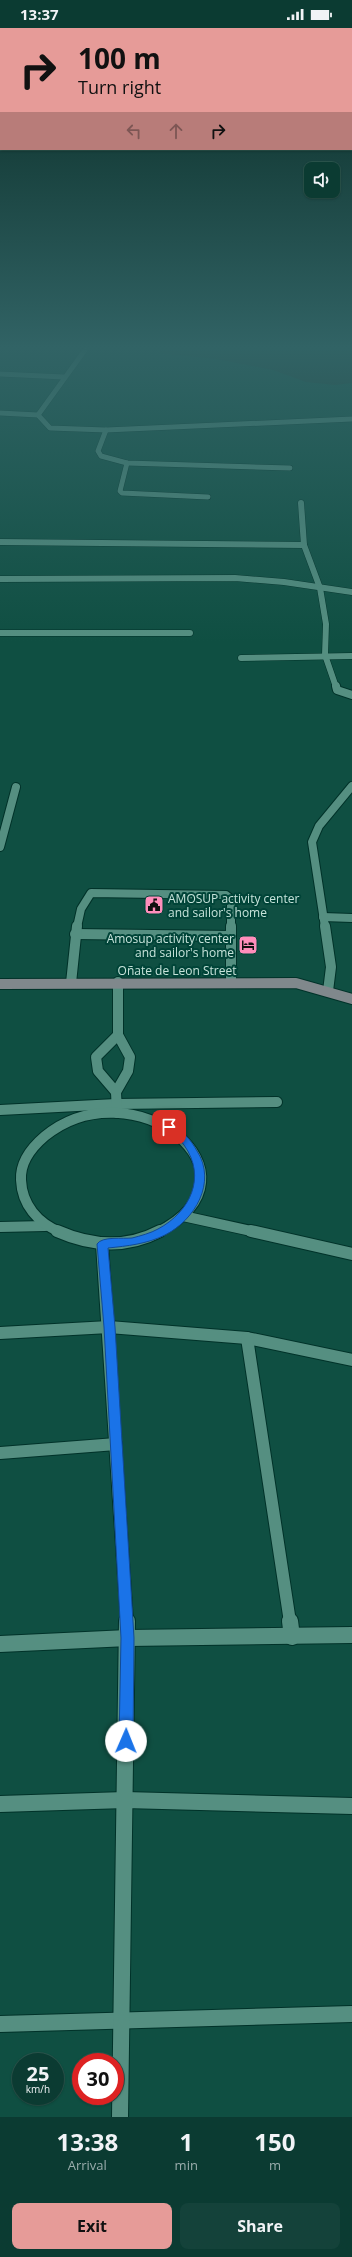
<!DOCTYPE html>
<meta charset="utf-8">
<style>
:root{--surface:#0b3b32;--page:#14423a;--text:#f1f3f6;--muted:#9aadac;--line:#2b554d;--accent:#e69b98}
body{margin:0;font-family:"Open Sans",sans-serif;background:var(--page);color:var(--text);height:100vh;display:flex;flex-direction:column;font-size:15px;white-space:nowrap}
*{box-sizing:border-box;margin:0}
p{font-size:13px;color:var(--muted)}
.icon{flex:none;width:22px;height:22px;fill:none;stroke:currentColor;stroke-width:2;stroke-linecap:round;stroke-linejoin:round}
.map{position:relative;height:2089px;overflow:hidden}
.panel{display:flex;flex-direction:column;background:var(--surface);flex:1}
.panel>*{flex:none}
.guide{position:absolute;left:0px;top:0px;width:352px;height:122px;box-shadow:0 1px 3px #0004,0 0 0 1px var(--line);background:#e69b98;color:#111;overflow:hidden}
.tools{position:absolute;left:304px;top:134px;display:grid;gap:8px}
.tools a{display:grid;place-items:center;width:36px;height:36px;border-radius:8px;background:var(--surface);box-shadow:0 1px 3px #0004,0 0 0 1px var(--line);font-size:20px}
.speed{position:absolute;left:12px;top:2025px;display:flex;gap:8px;font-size:20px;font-weight:700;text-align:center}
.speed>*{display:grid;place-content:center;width:52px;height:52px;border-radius:50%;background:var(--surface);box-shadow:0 1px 3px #0004,0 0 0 1px var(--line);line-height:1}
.speed small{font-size:10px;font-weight:400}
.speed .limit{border:6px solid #d22;background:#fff;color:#111}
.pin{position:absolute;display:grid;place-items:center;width:34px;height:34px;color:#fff;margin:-17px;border-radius:8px;box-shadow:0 2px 6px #0006}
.me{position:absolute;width:44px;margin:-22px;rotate:1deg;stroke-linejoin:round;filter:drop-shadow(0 0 3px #0008)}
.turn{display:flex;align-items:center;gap:14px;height:84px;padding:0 12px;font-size:18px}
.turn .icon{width:52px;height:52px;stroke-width:2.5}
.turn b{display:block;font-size:28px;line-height:34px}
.lanes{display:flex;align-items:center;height:38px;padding:0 12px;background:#0003;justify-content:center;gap:20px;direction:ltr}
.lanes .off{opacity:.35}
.eta{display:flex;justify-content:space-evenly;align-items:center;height:68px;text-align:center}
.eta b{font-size:24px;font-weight:700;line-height:28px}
.primary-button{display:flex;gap:8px;margin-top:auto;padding:8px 12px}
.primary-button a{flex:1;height:46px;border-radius:8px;background:var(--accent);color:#111;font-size:16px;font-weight:700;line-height:46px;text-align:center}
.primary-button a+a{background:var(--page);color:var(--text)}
.status{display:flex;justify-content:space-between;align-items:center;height:28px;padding:0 20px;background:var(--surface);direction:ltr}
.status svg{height:11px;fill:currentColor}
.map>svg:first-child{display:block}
</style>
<div class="status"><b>13:37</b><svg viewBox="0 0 49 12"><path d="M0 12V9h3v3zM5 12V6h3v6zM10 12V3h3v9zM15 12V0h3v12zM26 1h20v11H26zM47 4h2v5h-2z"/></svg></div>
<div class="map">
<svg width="352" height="2089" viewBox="0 0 352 2089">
<rect width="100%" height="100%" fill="#0f4f42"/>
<path fill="#1e3630" d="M161,322H352V355L335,357L306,354L273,342L216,331L159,325Z"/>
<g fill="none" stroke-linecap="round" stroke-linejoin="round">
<g stroke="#013229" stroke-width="10">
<g id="service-far1">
<path d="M323,889L352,890"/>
<path d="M77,899L81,881L91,865L226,867L231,871V899"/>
</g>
</g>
<g stroke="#013229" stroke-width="12">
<g id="service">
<path d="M231,898V954"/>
<path d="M75,906L231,908"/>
<path d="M71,955L77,898"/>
<path d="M0,1082L116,1076L277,1074"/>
</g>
</g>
<g stroke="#013229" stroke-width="6">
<g id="minor-far5">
<path d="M0,346L64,349"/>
<path d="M0,385L38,387L50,400L106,402L352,391"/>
<path d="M38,387L85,322"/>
<path d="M106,402L98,423L101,428L127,435L290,440"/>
<path d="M127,435L120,463L122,465L208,469"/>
</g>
</g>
<g stroke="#013229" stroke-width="7">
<g id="minor-far4">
<path d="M301,475L304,517L320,560L326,596L325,627L336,659"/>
<path d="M0,514L304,517"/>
<path d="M0,551L235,550L284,554L352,564"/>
<path d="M0,605H190"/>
<path d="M241,630L352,628"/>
</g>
</g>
<g stroke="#013229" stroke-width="10">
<g id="minor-far3">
<path d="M336,658L337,662L352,667"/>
<path d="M0,819L16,759"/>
<path d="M325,899L312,814L319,798L352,758"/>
</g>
</g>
<g stroke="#013229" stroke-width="12">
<g id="minor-far2">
<path d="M325,898L331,939L328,963"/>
<path d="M116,1064L98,1043L96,1029L118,1007"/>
<path d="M117,1085L116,1064L128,1043L130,1029L118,1007V954"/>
<path d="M183,1188L256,1204"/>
<path d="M0,1199L45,1198"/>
<path d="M60,1204C38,1195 22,1177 21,1152C20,1134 32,1119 45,1108C132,1037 273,1145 158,1204"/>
</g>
</g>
<g stroke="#013229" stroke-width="14">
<g id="minor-far1">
<path d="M57,1203C91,1218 126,1221 160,1203"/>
<path d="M251,1203L352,1226"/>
<path d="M102,1216L127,1594"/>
<path d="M0,1305L109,1299L247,1310L352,1332"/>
<path d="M247,1310L290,1594"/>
<path d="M0,1425L116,1416"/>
</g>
</g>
<g stroke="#013229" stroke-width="18">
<g id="minor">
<path d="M290,1593L292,1609"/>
<path d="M0,1616L128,1610L352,1607"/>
<path d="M0,1776L125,1772L352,1778"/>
<path d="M0,1996L352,1986"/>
<path d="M120,2089L127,1593"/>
</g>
</g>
<g stroke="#013229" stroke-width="12">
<path id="secondary" d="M0,956L296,955L352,971"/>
</g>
<use href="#service-far1" stroke="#558f81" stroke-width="8"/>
<use href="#service" stroke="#558f81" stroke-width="10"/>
<use href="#minor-far5" stroke="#558f81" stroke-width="5"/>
<use href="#minor-far4" stroke="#558f81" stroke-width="6"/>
<use href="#minor-far3" stroke="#558f81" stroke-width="8"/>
<use href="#minor-far2" stroke="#558f81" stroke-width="10"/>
<use href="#minor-far1" stroke="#558f81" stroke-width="12"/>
<use href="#minor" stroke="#558f81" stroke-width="16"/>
<use href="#secondary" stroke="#80888c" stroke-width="10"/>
</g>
<linearGradient id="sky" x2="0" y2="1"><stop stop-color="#082b24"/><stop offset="0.52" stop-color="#316365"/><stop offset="1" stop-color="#316365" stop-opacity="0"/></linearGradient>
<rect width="352" height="614" fill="url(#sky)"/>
<path fill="#1a73e8" stroke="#114b97" d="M169,1096C181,1100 191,1112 197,1123C217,1154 195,1192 165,1207C147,1216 127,1218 108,1220L115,1299L134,1610L133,1713L131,1718L126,1720L121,1718L119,1713L121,1610L104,1299L97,1216C102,1208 123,1211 132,1210C140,1208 151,1205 158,1201C190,1184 207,1149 184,1117C180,1111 171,1106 165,1102V1097Z"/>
<defs>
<g id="civic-square" transform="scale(1)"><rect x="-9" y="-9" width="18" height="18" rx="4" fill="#ff8ebb" stroke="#004438"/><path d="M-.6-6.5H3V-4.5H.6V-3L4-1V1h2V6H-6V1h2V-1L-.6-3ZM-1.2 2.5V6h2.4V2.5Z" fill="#111"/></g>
<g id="hotel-square" transform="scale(1)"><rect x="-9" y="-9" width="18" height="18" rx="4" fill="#ff8ebb" stroke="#004438"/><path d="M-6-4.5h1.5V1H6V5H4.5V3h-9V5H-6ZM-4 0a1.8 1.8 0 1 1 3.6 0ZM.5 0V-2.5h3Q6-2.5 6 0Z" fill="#111"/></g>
</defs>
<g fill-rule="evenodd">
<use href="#civic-square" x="154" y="877"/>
<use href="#hotel-square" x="248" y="917"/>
</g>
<g text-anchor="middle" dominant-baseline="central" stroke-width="4" stroke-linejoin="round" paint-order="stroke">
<g font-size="12" fill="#c6e3da" stroke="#004438" text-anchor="start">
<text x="168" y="870">AMOSUP activity center<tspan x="168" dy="14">and sailor's home</tspan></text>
<text x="234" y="910" text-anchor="end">Amosup activity center<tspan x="234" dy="14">and sailor's home</tspan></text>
</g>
<g font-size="12" fill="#c6e3da" stroke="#004438">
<text x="177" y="942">Oñate de Leon Street</text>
</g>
</g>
</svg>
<div class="tools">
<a><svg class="icon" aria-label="sound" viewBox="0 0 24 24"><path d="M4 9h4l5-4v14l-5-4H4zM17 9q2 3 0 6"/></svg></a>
</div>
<div class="speed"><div>25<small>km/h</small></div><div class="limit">30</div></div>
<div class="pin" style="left:169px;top:1099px;background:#d93025"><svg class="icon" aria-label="arrive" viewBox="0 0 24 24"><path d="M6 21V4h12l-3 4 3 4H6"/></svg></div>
<svg class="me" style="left:126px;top:1713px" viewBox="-20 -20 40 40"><circle r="19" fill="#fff"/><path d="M0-13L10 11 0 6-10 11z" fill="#1a73e8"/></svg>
<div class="guide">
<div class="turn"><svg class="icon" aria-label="right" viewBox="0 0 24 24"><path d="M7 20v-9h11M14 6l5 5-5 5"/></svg><div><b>100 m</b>Turn right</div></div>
<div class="lanes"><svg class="icon off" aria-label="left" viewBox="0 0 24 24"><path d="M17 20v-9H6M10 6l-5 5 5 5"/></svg><svg class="icon off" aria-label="ahead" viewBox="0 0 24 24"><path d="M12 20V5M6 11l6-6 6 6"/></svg><svg class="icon" aria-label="right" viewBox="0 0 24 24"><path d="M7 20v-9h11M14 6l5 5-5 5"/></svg></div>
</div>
</div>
<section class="panel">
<div class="eta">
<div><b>13:38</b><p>Arrival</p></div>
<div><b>1</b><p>min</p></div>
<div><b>150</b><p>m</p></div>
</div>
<div class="primary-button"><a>Exit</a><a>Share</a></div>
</section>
